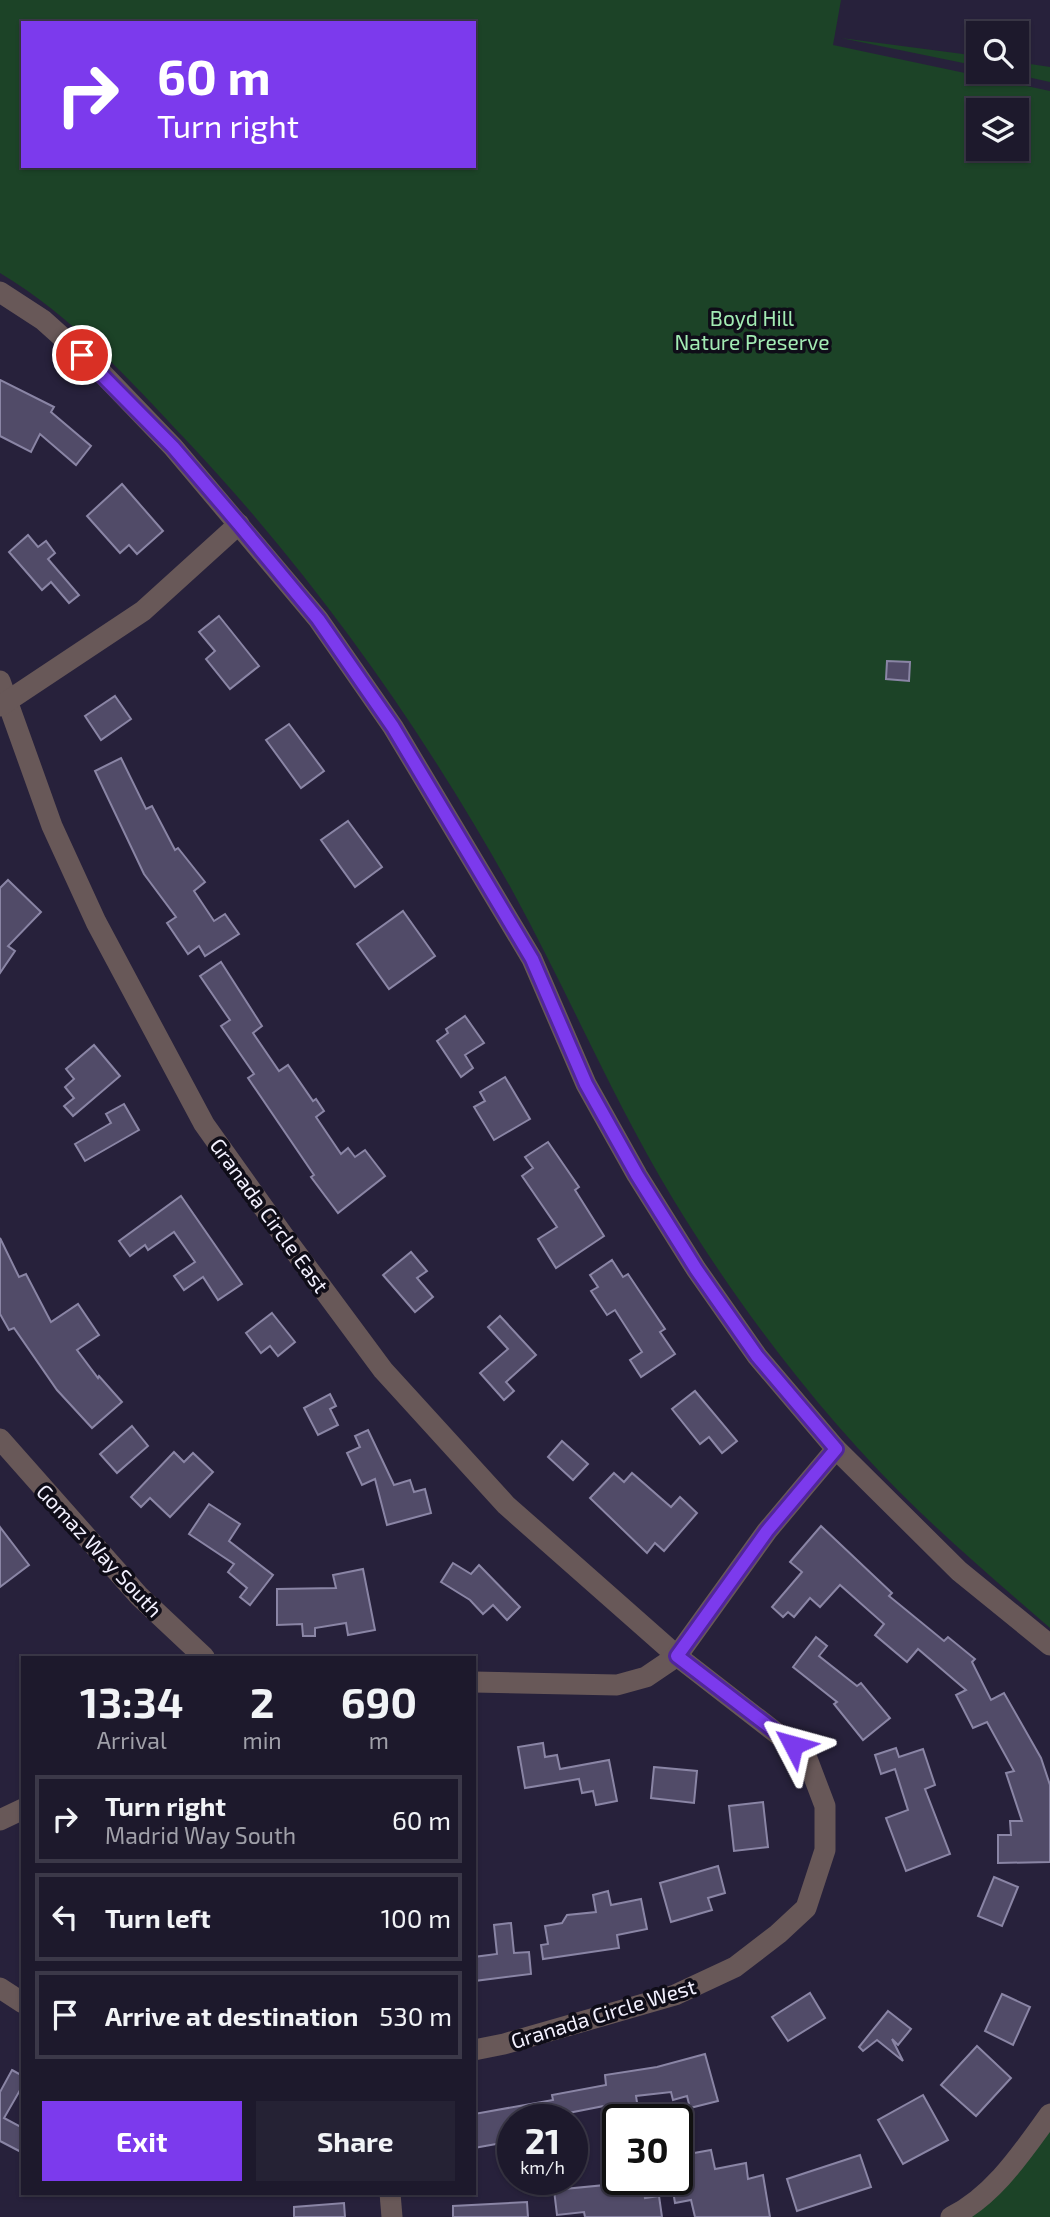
<!DOCTYPE html>
<style>
:root{--surface:#1d192c;--page:#252234;--text:#f1f3f6;--muted:#a0a0a9;--line:#3b3848;--accent:#7c3aed}
body{margin:0;font-family:"Exo 2",sans-serif;background:var(--page);color:var(--text);height:100vh;display:flex;flex-direction:column;font-size:26px;white-space:nowrap}
*{box-sizing:border-box;margin:0}
p{font-size:23px;color:var(--muted)}
.icon{flex:none;width:38px;height:38px;fill:none;stroke:currentColor;stroke-width:2;stroke-linecap:round;stroke-linejoin:round}
.map{position:relative;flex:1;overflow:hidden}
.drawer{position:absolute;left:21px;top:1656px;width:455px;height:539px;display:flex;flex-direction:column;background:var(--surface);border-radius:0px;box-shadow:0 2px 5px #0004,0 0 0 2px var(--line)}
.drawer>*{flex:none}
.hud{position:absolute;left:21px;top:21px;width:455px;height:147px;border-radius:0px;box-shadow:0 2px 5px #0004,0 0 0 2px var(--line);background:#7c3aed;color:#fff;overflow:hidden}
.fabs{position:absolute;left:966px;top:21px;display:grid;gap:14px}
.fabs a{display:grid;place-items:center;width:63px;height:63px;border-radius:0px;background:var(--surface);box-shadow:0 2px 5px #0004,0 0 0 2px var(--line);font-size:35px}
.speed{position:absolute;left:497px;top:2104px;display:flex;gap:14px;font-size:35px;font-weight:700;text-align:center}
.speed>*{display:grid;place-content:center;width:91px;height:91px;border-radius:50%;background:var(--surface);box-shadow:0 2px 5px #0004,0 0 0 2px var(--line);line-height:1}
.speed small{font-size:18px;font-weight:400}
.speed .limit{border:4px solid #111;border-radius:10px;background:#fff;color:#111}
.pin{position:absolute;display:grid;place-items:center;width:60px;height:60px;color:#fff;margin:-30px;border:4px solid #fff;border-radius:50%;box-shadow:0 2px 7px #0007}
.me{position:absolute;width:77px;margin:-38px;rotate:309deg;stroke-linejoin:round;filter:drop-shadow(0 0 5px #0008)}
.turn{display:flex;align-items:center;gap:24px;height:147px;padding:0 21px;font-size:32px}
.turn .icon{width:91px;height:91px;stroke-width:2.5}
.turn b{display:block;font-size:49px;line-height:60px}
.eta{display:flex;justify-content:space-evenly;align-items:center;height:119px;text-align:center}
.eta b{font-size:42px;font-weight:700;line-height:49px}
.action{display:flex;gap:14px;margin-top:auto;padding:14px 21px}
.action a{flex:1;height:80px;border-radius:0px;background:var(--accent);color:#fff;font-size:28px;font-weight:700;line-height:80px;text-align:center}
.action a+a{background:var(--page);color:var(--text)}
ul{padding:0;list-style:none}
li{display:flex;align-items:center;gap:21px;height:88px;margin:0 14px 10px;padding:0 7px;border:4px solid var(--line);border-radius:0px}
li div{flex:1}
li b{display:block;font-size:26px}
li em{font-style:normal}
.map>svg:first-child{display:block}
</style>
<div class="map">
<svg width="1050" height="2217" viewBox="0 0 1050 2217">
<rect width="100%" height="100%" fill="#27213b"/>
<g fill="#1c4327" fill-rule="evenodd">
<path d="M0,0H841L833,45L1050,91V1628C1006,1590 962,1552 920,1512C824,1420 742,1312 673,1199C613,1100 568,992 512,890C421,727 315,577 187,441C129,379 73,317 0,273ZM23,23H474V166H23ZM978,110H1017V149H978Z"/>
<path d="M841,38L978,56V66Z"/>
<path d="M1017,62L1050,67V82L1005,72H1017Z"/>
<path d="M1050,2129V2217H970Z"/>
</g>
<g fill="#514b68" stroke="#8a85a5" stroke-width="2">
<path d="M0,380L54,407L51,412L91,446L76,465L40,434L31,452L0,436Z"/>
<path d="M122,484L163,531L137,554L129,545L120,553L87,516Z"/>
<path d="M28,535L38,547L46,541L55,553L48,559L79,595L69,603L51,582L42,590L9,552Z"/>
<path d="M219,616L259,666L230,689L206,659L215,651L199,632Z"/>
<path d="M887,661L910,662L909,681L886,679Z"/>
<path d="M115,696L131,719L101,740L85,716Z"/>
<path d="M289,724L324,771L301,788L266,740Z"/>
<path d="M121,758L146,809L152,806L175,850L178,848L205,882L194,891L214,921L225,914L239,934L205,956L199,946L188,954L167,923L176,917L144,874L95,771Z"/>
<path d="M348,821L382,867L355,887L321,840Z"/>
<path d="M8,880L41,912L8,946L15,951L0,973V888Z"/>
<path d="M403,911L435,956L389,989L357,944Z"/>
<path d="M221,962L262,1026L253,1033L279,1071L288,1065L313,1101L316,1099L324,1111L316,1117L341,1154L348,1148L355,1157L365,1150L385,1176L338,1213L311,1177L314,1175L248,1078L254,1074L221,1026L230,1020L200,976Z"/>
<path d="M465,1016L484,1043L465,1055L473,1068L461,1077L437,1041L448,1033L446,1029Z"/>
<path d="M94,1045L120,1076L73,1116L64,1106L74,1098L65,1087L74,1079L66,1069Z"/>
<path d="M505,1077L530,1119L494,1140L474,1107L485,1101L480,1092Z"/>
<path d="M124,1104L139,1130L85,1161L75,1144L111,1123L106,1114Z"/>
<path d="M548,1142L579,1187L575,1190L604,1236L556,1268L538,1239L557,1227L522,1176L533,1168L525,1157Z"/>
<path d="M181,1196L242,1284L218,1300L203,1277L184,1290L174,1276L195,1262L174,1232L148,1250L145,1245L130,1256L119,1241Z"/>
<path d="M0,1238L19,1277L26,1274L51,1322L78,1304L99,1335L77,1350L98,1378L99,1376L122,1402L92,1428L57,1390L14,1328L9,1330L0,1314Z"/>
<path d="M411,1252L427,1271L417,1278L433,1297L415,1312L383,1275Z"/>
<path d="M612,1260L623,1277L628,1274L640,1292L665,1329L660,1332L675,1354L641,1377L630,1360L642,1352L615,1310L607,1315L591,1291L598,1287L590,1275Z"/>
<path d="M272,1313L295,1342L278,1356L270,1346L261,1353L246,1333Z"/>
<path d="M500,1316L536,1355L506,1382L514,1391L504,1400L480,1373L508,1349L488,1327Z"/>
<path d="M695,1391L737,1441L722,1453L709,1437L700,1444L672,1409Z"/>
<path d="M330,1394L336,1406L330,1409L338,1425L318,1435L304,1408Z"/>
<path d="M132,1426L148,1446L117,1473L100,1454Z"/>
<path d="M368,1430L394,1485L410,1480L414,1492L425,1489L431,1513L387,1525L375,1479L362,1485L347,1453L360,1447L355,1436Z"/>
<path d="M562,1441L588,1464L573,1480L548,1457Z"/>
<path d="M174,1452L184,1462L193,1453L213,1472L170,1517L150,1498L141,1507L131,1497Z"/>
<path d="M614,1473L624,1482L632,1473L671,1507L680,1497L697,1513L664,1551L655,1543L647,1553L590,1498Z"/>
<path d="M209,1504L240,1524L229,1541L273,1575L250,1605L240,1597L247,1588L228,1572L234,1564L189,1534Z"/>
<path d="M821,1526L892,1593L889,1596L944,1641L948,1637L975,1659L972,1662L991,1700L1004,1693L1041,1758L1050,1785V1862L998,1863V1835H1011L1010,1821H1022L1006,1773L1014,1771L987,1722L973,1728L956,1695L966,1690L918,1649L907,1662L875,1635L884,1624L840,1585L820,1607L810,1598L794,1617L788,1612L783,1617L772,1607L802,1572L790,1562Z"/>
<path d="M0,1527L29,1565L0,1587Z"/>
<path d="M453,1563L471,1574L479,1565L520,1607L507,1620L493,1605L483,1614L470,1600L441,1582Z"/>
<path d="M363,1569L375,1630L348,1635L346,1623L315,1628V1636H303L302,1624L277,1625V1589L336,1588L333,1575Z"/>
<path d="M816,1637L827,1646L819,1656L857,1686L861,1683L890,1718L863,1740L834,1704L837,1702L793,1667Z"/>
<path d="M543,1743L545,1757L557,1755L560,1769L609,1760L617,1801L596,1805L593,1791L582,1793L579,1779L525,1788L518,1747Z"/>
<path d="M896,1748L899,1757L923,1749L935,1785L925,1789L950,1854L906,1871L886,1818L908,1810L895,1769L881,1774L875,1755Z"/>
<path d="M654,1767L697,1771L694,1803L651,1798Z"/>
<path d="M763,1802L768,1847L734,1851L729,1806Z"/>
<path d="M718,1866L725,1893L708,1898L712,1910L671,1922L660,1883Z"/>
<path d="M994,1877L1018,1887L1002,1926L978,1916Z"/>
<path d="M608,1891L611,1905L641,1899L647,1929L617,1935L619,1948L543,1959L541,1945L548,1944L545,1926L562,1923L567,1915L596,1912L593,1895Z"/>
<path d="M511,1923L514,1953L529,1952L531,1974L474,1981V1957L497,1954L494,1925Z"/>
<path d="M810,1993L825,2018L788,2041L772,2017Z"/>
<path d="M1002,1994L1030,2007L1013,2045L985,2031Z"/>
<path d="M888,2011L911,2029L898,2045L892,2039L903,2061L877,2040L863,2051L859,2047Z"/>
<path d="M977,2046L1011,2078L976,2116L941,2085Z"/>
<path d="M705,2054L718,2101L690,2108L687,2096L673,2100L671,2092L636,2096L638,2109L610,2113L609,2105L538,2119H513V2141L474,2148V2114L553,2100L552,2095L606,2085L605,2075L657,2067Z"/>
<path d="M12,2070L23,2076V2085L4,2118L23,2128V2153L0,2141V2092Z"/>
<path d="M923,2095L948,2140L903,2164L878,2120Z"/>
<path d="M711,2150L715,2169L746,2163L748,2179L763,2175L770,2217H695L691,2200L675,2203L671,2179H677V2156Z"/>
<path d="M860,2155L871,2187L797,2211L787,2179Z"/>
<path d="M614,2179H642L645,2198L659,2196L662,2217H585L584,2212L557,2215L554,2190L615,2184Z"/>
<path d="M527,2202L528,2217H453V2206Z"/>
<path d="M344,2203L345,2217H294V2207Z"/>
</g>
<g fill="none" stroke-linecap="round" stroke-linejoin="round">
<g stroke="#685858" stroke-width="21">
<path d="M0,292L43,320L101,372L173,447L318,619L393,727L532,959L586,1084L637,1175L696,1269L757,1356L836,1449L959,1571L1050,1645"/>
<path d="M0,681L52,826L96,922L204,1124L283,1235L383,1370L506,1505L677,1656L806,1756L825,1806V1850L806,1908L778,1934L735,1967L675,1995L504,2044L474,2050"/>
<path d="M0,706L143,611L239,524"/>
<path d="M0,1439L139,1596L204,1657"/>
<path d="M474,1682L617,1685L646,1677L677,1656L767,1531L836,1449"/>
<path d="M0,1820L23,1809"/>
<path d="M0,1988L23,2003"/>
<path d="M390,2193L392,2217"/>
<path d="M951,2217C994,2196 1023,2151 1050,2114"/>
</g>
</g>
<g fill="none" stroke-linecap="round" stroke-linejoin="round">
<g stroke="#51269a" stroke-width="18">
<path id="route" d="M82,355L173,447L239,524L318,619L393,727L532,959L586,1084L637,1175L696,1269L757,1356L836,1449L767,1531L677,1656L793,1745"/>
</g>
<use href="#route" stroke="#7c3aed" stroke-width="12"/>
</g>
<g text-anchor="middle" dominant-baseline="central" stroke-width="7" stroke-linejoin="round" paint-order="stroke">
<g font-size="21" fill="#a3ecb4" stroke="#0f0d18">
<text x="752" y="317">Boyd Hill<tspan x="752" dy="24">Nature Preserve</tspan></text>
</g>
<g font-size="21" fill="#f3f1ff" stroke="#0f0d18">
<text transform="translate(270 1215) rotate(54)">Granada Circle East</text>
<text transform="translate(100 1550) rotate(47)">Gomaz Way South</text>
<text transform="translate(603 2013) rotate(-17)">Granada Circle West</text>
</g>
</g>
</svg>
<div class="fabs">
<a><svg class="icon" aria-label="search" viewBox="0 0 24 24"><circle cx="10" cy="10" r="6"/><path d="M15 15l6 6"/></svg></a>
<a><svg class="icon" aria-label="layers" viewBox="0 0 24 24"><path d="M12 4l9 5-9 5-9-5zM3 14l9 5 9-5"/></svg></a>
</div>
<div class="speed"><div>21<small>km/h</small></div><div class="limit">30</div></div>
<div class="pin" style="left:82px;top:355px;background:#d93025"><svg class="icon" aria-label="arrive" viewBox="0 0 24 24"><path d="M6 21V4h12l-3 4 3 4H6"/></svg></div>
<svg class="me" style="left:793px;top:1745px" viewBox="-20 -20 40 40"><path d="M0-17L14 15 0 8-14 15z" fill="#7c3aed" stroke="#fff" stroke-width="4"/></svg>
<div class="hud">
<div class="turn"><svg class="icon" aria-label="right" viewBox="0 0 24 24"><path d="M7 20v-9h11M14 6l5 5-5 5"/></svg><div><b>60 m</b>Turn right</div></div>
</div>
<section class="drawer">
<div class="eta">
<div><b>13:34</b><p>Arrival</p></div>
<div><b>2</b><p>min</p></div>
<div><b>690</b><p>m</p></div>
</div>
<ul>
<li><svg class="icon" aria-label="right" viewBox="0 0 24 24"><path d="M7 20v-9h11M14 6l5 5-5 5"/></svg><div><b>Turn right</b><p>Madrid Way South</p></div><em>60 m</em></li>
<li><svg class="icon" aria-label="left" viewBox="0 0 24 24"><path d="M17 20v-9H6M10 6l-5 5 5 5"/></svg><div><b>Turn left</b></div><em>100 m</em></li>
<li><svg class="icon" aria-label="arrive" viewBox="0 0 24 24"><path d="M6 21V4h12l-3 4 3 4H6"/></svg><div><b>Arrive at destination</b></div><em>530 m</em></li>
</ul>
<div class="action"><a>Exit</a><a>Share</a></div>
</section>
</div>
